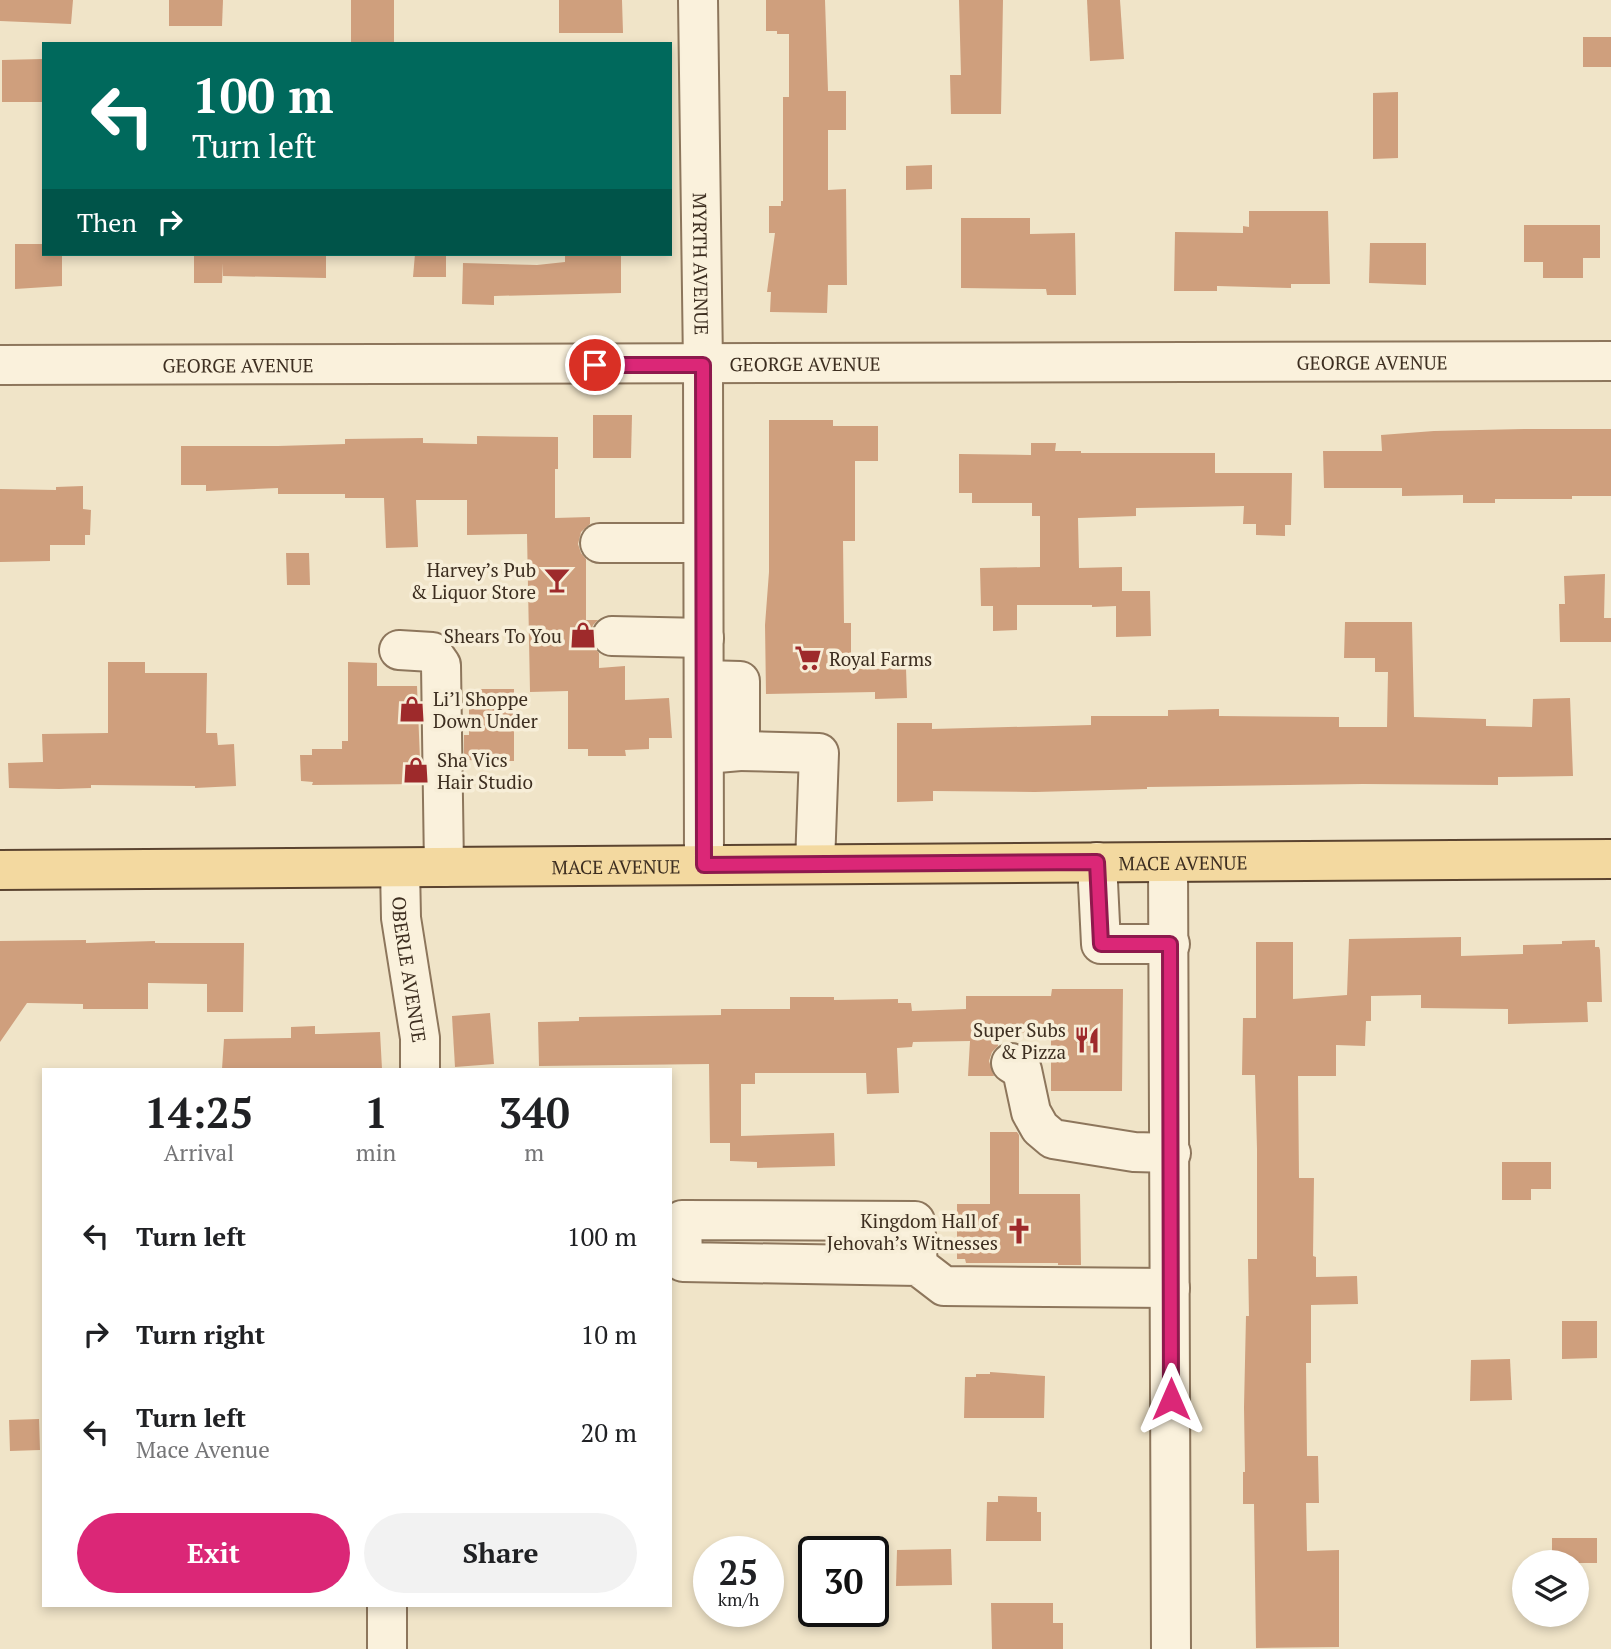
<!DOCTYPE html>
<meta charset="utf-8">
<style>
:root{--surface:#fff;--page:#f2f2f2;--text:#202124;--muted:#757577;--accent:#db2777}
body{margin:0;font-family:"PT Serif",serif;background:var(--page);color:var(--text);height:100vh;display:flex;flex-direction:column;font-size:26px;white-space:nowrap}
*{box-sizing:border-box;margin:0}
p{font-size:23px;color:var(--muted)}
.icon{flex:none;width:38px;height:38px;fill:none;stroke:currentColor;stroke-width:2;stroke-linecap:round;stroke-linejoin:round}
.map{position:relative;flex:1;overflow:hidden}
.sheet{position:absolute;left:42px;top:1068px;width:630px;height:539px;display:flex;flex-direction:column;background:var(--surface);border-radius:0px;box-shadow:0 4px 10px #0003}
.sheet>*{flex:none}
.hud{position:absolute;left:42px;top:42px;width:630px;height:214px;border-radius:0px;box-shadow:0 4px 10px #0003;background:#00695c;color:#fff;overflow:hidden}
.tools{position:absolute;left:1512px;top:1550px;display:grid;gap:14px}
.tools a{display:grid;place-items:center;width:77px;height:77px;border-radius:50%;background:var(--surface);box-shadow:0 4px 10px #0003;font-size:35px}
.speed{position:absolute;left:693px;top:1536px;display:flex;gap:14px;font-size:35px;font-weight:700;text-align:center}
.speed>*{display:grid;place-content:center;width:91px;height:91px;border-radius:50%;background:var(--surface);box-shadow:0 4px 10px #0003;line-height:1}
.speed small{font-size:18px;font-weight:400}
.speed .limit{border:4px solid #111;border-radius:10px;background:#fff;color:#111}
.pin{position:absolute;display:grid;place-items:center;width:60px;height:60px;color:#fff;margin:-30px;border:4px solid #fff;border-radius:50%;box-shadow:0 2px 7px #0007}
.me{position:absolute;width:77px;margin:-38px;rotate:0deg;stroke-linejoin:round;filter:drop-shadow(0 0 5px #0008)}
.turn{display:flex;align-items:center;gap:24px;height:147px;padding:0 35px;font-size:32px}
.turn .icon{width:91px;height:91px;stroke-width:2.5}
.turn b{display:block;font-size:49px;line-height:60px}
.then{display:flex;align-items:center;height:66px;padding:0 35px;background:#0003;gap:14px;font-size:26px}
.eta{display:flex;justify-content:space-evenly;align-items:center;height:119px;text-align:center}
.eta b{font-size:42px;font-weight:700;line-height:49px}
.button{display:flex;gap:14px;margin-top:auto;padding:14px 35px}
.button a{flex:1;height:80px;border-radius:42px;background:var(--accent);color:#fff;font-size:28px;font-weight:700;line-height:80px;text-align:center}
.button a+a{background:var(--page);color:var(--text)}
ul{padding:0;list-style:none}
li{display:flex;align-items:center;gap:21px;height:98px;padding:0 35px}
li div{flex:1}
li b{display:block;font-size:26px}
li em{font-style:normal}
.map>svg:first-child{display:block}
</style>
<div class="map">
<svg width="1611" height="1649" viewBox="0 0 1611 1649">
<rect width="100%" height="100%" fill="#f0e4c8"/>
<g fill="#cf9f7d">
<path d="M0,0H73L71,24L0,21Z"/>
<path d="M169,0H223L222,26H169Z"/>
<path d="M351,0H394V44L351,43Z"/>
<path d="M559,0H622L623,33H559Z"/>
<path d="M766,0H825L828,91H846V130H828V190L846,189L847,285H828L827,313L770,312L771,292H767L775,233H769V206H781V201H783V97H789V34H777V31H766Z"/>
<path d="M959,0H1003L1001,114H951L950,75H961Z"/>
<path d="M1087,0H1120L1124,59L1090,61Z"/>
<rect x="1583" y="37" width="28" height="30"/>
<path d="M42,59V102H2V60Z"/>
<path d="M1398,92V158L1373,159V93Z"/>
<path d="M932,165V189L906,190V166Z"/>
<path d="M1249,211H1328L1330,284H1291V288L1217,286V291H1174L1175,232L1243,233V226L1249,227Z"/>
<path d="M961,218H1030V234L1075,233L1076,295H1047L1046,289L961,288Z"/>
<path d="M1524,225H1600V258H1583V278H1543V262H1524Z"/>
<path d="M1370,243H1426V285L1369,283Z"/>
<path d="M15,244H44V254H62V286L15,289Z"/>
<path d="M194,254H326V278L223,276V263L222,283H194Z"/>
<path d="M415,254H446V277H413Z"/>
<path d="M565,254H621V293L494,296V305L462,304L463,263L537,265L565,262Z"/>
<path d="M593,415H632L631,458H593Z"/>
<path d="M769,420H833V426H878V461H855V541H843L844,623H851V669L906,668L907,698L875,699V692L766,694L765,625L769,572Z"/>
<path d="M1524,429H1611V496H1572V499H1495V503H1463V495L1402,496V488H1324L1323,451H1382L1381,435L1434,431Z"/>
<path d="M477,436L558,437V469H555V518L590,517V524L581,532L578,544L581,553L586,559V620H598L593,625L590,636L593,646L599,653V668L625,666V700L669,698L672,738H649V749L625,750L626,756H588V749H568V691L530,692L527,534L467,535V500H416L418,547L386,548L384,498H345V494H278V488L206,491V485H181V446H278L345,444V439L423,438V443L477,444Z"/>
<path d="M1031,443H1056L1055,451H1081V453H1215V473H1292L1291,525H1285V536L1256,535V524H1243L1244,506L1136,508V516L1078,518L1079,568L1122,567V591H1150L1151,636L1116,637V606L1092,607V605H1017V630L993,631V606H981L980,568L1040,567V516H1032V503H972V493H959V454L1031,455Z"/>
<path d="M83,486V509L91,510L90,535H85V545H50V561L0,562V489L56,490V487Z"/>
<path d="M286,553H309L310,585H287Z"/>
<path d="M1605,574L1604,618H1611V642H1560L1559,604H1565L1564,576Z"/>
<path d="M1345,622H1412L1414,717L1486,719V726L1532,727L1533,699L1570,698L1573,776L1498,777V785L1363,784L1147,787V789L1035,792L933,791V801L897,802V723H932V729L1091,725V716H1168V710L1219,709V716L1339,717V727H1387L1388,672H1375V658H1344Z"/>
<path d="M108,662H145V673H207L206,733H217L218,745L234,744L236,786L195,788V786L91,785V788L59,789L9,788L8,763L43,762L42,734L108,733Z"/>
<path d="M348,662L377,663V686H417L421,784L312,785L313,782L301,781L300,755H312V749H342V741H348Z"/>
<path d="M469,689H514V761L464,760V735H469Z"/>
<path d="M1461,937V956L1523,954V945L1562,944V941L1595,940V947H1599L1600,950L1602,1002H1587L1588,1022L1508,1024V1009L1421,1008V995L1371,996V1021H1366L1365,1046L1336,1045V1076H1298L1299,1178H1314L1313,1256L1316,1257V1277L1357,1276L1358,1304L1311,1305V1363H1306L1307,1456H1318L1319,1503H1306L1307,1551L1339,1550V1647L1256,1648L1254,1504H1243V1472H1245L1244,1407L1246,1316H1249L1248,1259H1257V1149L1255,1075H1242L1243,1018H1256V942H1293V999L1347,995L1349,939Z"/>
<path d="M86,940V943L155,941V943H244L243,1012H207V984L148,983V1009H83V1004L27,1003L0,1042V941Z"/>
<path d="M1052,989H1123L1122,1091H1051V1033L998,1032V1046L992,1052L989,1061L994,1076H968L970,1041L913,1042L912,1047L897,1048L899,1093L867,1094L866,1073H755V1084H741V1136L834,1133L835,1166L757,1168V1162L730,1161V1143H710L709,1064L539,1066L538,1022L579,1021V1017L721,1015V1009H790V997H834V1000L898,999V1003H911L912,1011L966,1009V996H1051Z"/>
<path d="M490,1013L494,1064L455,1067L452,1016Z"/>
<path d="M315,1026V1034H321L380,1032L382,1069H222L224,1039L291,1038V1027Z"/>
<path d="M990,1132H1017L1019,1135V1194H1080L1081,1265H1058V1263H966L965,1259H957V1204H990Z"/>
<path d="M1502,1162H1551V1189H1531V1200H1502Z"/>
<path d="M1562,1321H1597V1358L1562,1359Z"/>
<path d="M1510,1359L1512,1400L1470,1401L1471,1360Z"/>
<path d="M990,1372L1045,1376L1044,1418H964L965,1377H976V1374H990Z"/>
<path d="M39,1419L40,1450L10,1451L9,1420Z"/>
<path d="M998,1496L1037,1497V1512H1041V1541H986L987,1502H998Z"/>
<rect x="1552" y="1538" width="45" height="25"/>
<path d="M951,1549L952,1585L896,1586L897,1550Z"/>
<path d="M991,1603H1053V1623H1063V1649H992Z"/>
</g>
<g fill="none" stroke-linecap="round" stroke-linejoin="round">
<g stroke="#8d765c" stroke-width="42">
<g id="minor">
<path id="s1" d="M698,0L703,365L704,865"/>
<path id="s2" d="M0,365L1611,361"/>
<path d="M600,543H703"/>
<path d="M612,636L704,638"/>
<path d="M399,650L432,652L441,665L444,867"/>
<path d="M704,680L740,681V751L717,753"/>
<path d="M740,751L819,753L815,864"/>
<path d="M1097,862L1101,944H1170"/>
<path d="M1168,862L1171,1649"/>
<path id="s3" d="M400,868L401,918L420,1038V1069"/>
<path d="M1011,1063L1022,1070L1031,1112L1040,1128L1053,1139L1134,1152L1171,1153"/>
<path d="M918,1266L915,1221L682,1220L683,1262L918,1266L944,1286L1170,1288"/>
<path d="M387,1605V1649"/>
</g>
</g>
<g stroke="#5b4430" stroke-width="42">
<g id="major">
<path id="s4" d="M0,870L1611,859"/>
</g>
</g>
<use href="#minor" stroke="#faf1dc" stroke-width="38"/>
<use href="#major" stroke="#f3d9a0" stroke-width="38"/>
</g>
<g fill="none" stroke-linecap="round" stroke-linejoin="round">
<g stroke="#8e194d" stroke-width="18">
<path id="route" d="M595,365H703L704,865L1097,862L1101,944H1170L1171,1399"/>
</g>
<use href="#route" stroke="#db2777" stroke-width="12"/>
</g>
<defs>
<g id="bar-bare" transform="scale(2.1)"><path d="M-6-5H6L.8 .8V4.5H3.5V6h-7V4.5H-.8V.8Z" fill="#9e2a2b" stroke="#f7eed8" stroke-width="2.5" paint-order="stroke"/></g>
<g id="shop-bare" transform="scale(2.1)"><path d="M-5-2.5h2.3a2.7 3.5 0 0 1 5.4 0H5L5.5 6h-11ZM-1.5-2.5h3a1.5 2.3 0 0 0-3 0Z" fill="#9e2a2b" stroke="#f7eed8" stroke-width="2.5" paint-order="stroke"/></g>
<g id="supermarket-bare" transform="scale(2.1)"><path d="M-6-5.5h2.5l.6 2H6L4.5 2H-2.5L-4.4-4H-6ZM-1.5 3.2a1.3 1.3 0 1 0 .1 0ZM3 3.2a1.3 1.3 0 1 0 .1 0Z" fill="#9e2a2b" stroke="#f7eed8" stroke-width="2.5" paint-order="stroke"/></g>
<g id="restaurant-bare" transform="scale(2.1)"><path d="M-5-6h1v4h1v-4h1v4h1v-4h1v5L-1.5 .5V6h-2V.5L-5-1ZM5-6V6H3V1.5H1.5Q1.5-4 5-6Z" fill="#9e2a2b" stroke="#f7eed8" stroke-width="2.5" paint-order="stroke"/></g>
<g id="church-bare" transform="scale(2.1)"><path d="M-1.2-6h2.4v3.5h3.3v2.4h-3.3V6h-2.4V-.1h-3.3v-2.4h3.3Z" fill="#9e2a2b" stroke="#f7eed8" stroke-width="2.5" paint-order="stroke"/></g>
</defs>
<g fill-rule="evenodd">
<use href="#bar-bare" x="557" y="580"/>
<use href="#shop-bare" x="583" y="635"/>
<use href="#supermarket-bare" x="808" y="658"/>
<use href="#shop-bare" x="412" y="709"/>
<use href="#shop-bare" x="416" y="770"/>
<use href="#restaurant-bare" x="1087" y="1040"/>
<use href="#church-bare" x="1019" y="1231"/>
</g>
<g text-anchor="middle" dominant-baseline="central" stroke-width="7" stroke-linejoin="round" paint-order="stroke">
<g font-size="19" fill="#3d2e20" stroke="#f7eed8">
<text stroke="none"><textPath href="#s1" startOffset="264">MYRTH AVENUE</textPath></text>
<text stroke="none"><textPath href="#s2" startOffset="1372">GEORGE AVENUE</textPath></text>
<text stroke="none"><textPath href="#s2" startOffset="238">GEORGE AVENUE</textPath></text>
<text stroke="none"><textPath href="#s2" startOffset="805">GEORGE AVENUE</textPath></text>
<text stroke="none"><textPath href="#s4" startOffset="1183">MACE AVENUE</textPath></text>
<text stroke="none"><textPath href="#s4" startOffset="616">MACE AVENUE</textPath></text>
<text stroke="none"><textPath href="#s3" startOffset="102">OBERLE AVENUE</textPath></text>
</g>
<g font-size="19" fill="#3d2e20" stroke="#f7eed8" text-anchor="end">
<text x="536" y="569">Harvey’s Pub<tspan x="536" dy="22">&amp; Liquor Store</tspan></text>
<text x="562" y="635">Shears To You</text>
<text x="829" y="658" text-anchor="start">Royal Farms</text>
<text x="433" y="698" text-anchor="start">Li’l Shoppe<tspan x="433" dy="22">Down Under</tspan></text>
<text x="437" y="759" text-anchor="start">Sha Vics<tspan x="437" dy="22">Hair Studio</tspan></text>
<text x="1066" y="1029">Super Subs<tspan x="1066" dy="22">&amp; Pizza</tspan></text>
<text x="998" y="1220">Kingdom Hall of<tspan x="998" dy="22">Jehovah’s Witnesses</tspan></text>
</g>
</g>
</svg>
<div class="tools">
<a><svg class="icon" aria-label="layers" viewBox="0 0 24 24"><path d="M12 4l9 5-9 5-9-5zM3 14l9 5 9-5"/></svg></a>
</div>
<div class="speed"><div>25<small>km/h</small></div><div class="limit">30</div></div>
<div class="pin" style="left:595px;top:365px;background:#d93025"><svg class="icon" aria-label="arrive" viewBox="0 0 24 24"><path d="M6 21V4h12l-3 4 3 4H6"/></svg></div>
<svg class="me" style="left:1171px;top:1399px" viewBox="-20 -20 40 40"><path d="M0-17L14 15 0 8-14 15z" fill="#db2777" stroke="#fff" stroke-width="4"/></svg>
<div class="hud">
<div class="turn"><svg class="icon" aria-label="left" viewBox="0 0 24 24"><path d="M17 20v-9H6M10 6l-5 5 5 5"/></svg><div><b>100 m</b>Turn left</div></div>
<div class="then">Then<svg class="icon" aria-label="right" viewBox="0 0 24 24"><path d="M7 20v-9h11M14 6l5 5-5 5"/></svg></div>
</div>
<section class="sheet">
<div class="eta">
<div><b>14:25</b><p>Arrival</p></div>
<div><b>1</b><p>min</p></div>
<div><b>340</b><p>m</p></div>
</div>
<ul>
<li><svg class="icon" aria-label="left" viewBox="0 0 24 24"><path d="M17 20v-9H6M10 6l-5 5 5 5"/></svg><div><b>Turn left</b></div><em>100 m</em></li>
<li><svg class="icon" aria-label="right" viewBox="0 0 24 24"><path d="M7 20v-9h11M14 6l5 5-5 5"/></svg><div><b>Turn right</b></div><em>10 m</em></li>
<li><svg class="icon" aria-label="left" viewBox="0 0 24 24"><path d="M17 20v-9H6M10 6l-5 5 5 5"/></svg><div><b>Turn left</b><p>Mace Avenue</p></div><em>20 m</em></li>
</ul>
<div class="button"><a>Exit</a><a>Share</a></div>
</section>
</div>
